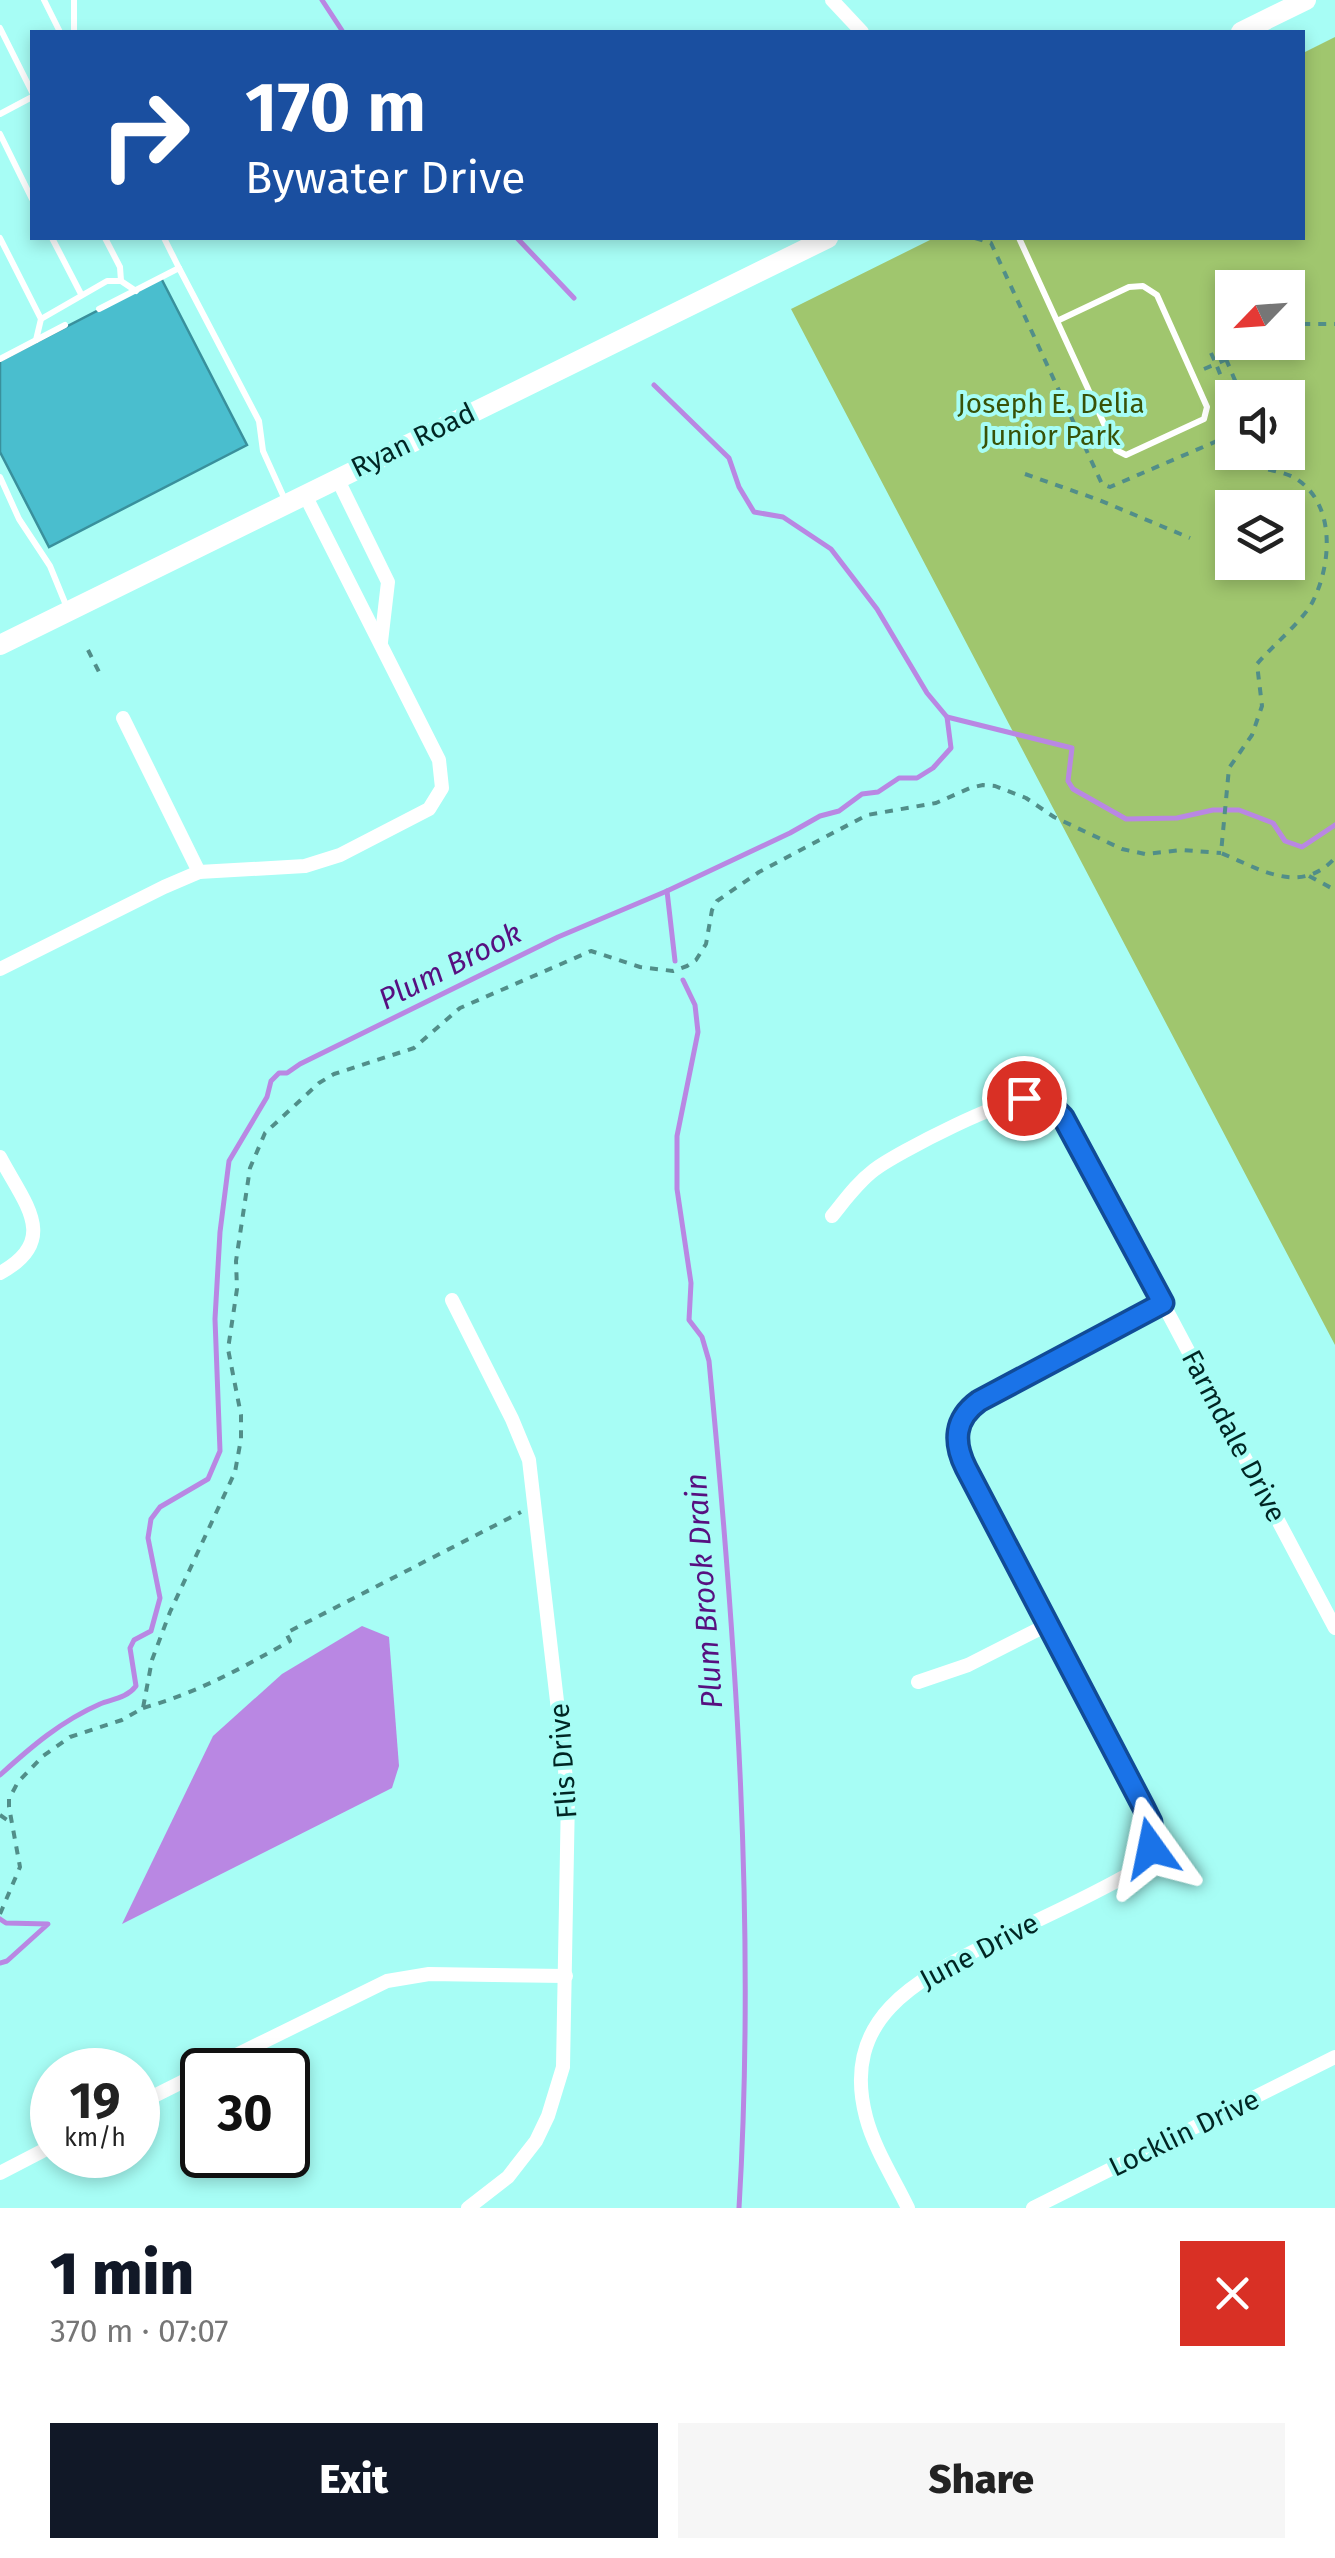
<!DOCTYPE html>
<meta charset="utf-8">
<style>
:root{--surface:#fff;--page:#f6f6f6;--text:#222;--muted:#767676;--accent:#111827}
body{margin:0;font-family:"Fira Sans",sans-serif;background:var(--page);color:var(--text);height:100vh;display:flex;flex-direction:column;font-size:38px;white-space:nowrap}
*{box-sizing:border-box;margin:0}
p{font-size:32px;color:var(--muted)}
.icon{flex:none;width:55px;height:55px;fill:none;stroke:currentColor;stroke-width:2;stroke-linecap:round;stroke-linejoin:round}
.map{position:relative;height:2208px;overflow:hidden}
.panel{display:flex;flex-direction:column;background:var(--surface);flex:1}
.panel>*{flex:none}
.top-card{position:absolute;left:30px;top:30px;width:1275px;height:210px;border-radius:0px;box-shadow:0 5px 15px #0003;background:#1a4fa0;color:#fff;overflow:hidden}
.needle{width:65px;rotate:245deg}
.fabs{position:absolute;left:1215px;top:270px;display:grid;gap:20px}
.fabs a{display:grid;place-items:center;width:90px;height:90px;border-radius:0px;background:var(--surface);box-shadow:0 5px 15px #0003;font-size:50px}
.speed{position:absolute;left:30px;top:2048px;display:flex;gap:20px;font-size:50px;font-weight:700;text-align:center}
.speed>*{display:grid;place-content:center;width:130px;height:130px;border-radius:50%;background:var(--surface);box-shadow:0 5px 15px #0003;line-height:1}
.speed small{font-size:25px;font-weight:400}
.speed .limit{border:5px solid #111;border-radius:15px;background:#fff;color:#111}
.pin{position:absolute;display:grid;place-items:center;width:85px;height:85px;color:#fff;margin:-42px;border:5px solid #fff;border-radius:50%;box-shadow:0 2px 10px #0007}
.me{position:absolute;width:110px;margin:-55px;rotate:348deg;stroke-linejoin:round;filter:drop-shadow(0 0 8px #0008)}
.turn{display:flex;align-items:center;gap:35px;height:210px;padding:0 50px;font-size:45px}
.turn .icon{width:130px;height:130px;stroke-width:2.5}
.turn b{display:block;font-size:70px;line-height:85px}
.round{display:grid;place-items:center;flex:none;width:105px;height:105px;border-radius:0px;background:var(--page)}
.headline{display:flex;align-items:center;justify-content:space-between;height:170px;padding:0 50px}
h1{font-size:60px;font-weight:800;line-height:75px;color:var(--accent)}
.button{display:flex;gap:20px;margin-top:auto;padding:20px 50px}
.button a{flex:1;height:115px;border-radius:0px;background:var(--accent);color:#fff;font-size:40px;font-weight:800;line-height:115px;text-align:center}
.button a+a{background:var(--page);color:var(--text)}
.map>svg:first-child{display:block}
</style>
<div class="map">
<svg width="1335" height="2208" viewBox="0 0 1335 2208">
<rect width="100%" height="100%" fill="#a7fdf5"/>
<path fill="#a0c66e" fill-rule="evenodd" d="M1335,37V1345L791,309L934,238H1302L1303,53ZM1232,288H1288V342H1232ZM1232,398H1288V452H1232ZM1232,508H1288V562H1232Z"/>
<path fill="#b987e3" d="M362,1626L389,1637L399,1766L392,1788L122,1924L213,1736L282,1674Z"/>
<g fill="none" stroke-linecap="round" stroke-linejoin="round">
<g stroke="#b987e3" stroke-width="5">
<path d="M322,0L343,32"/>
<path d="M517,238L574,298"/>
<path d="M947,717L1072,748L1068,781L1073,789L1126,819L1177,818L1213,810H1239L1273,823L1285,841L1302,847L1335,825"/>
<path d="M667,891L675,961"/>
<path d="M683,980L695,1005L698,1032L677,1136V1189L691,1283L689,1320L702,1337L709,1361C736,1642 756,1926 739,2208"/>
<path d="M0,1775C31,1747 61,1721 100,1704C113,1699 127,1698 136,1686L130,1648L134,1640L151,1631L160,1598L148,1538L151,1519L160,1507L208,1479L220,1451L215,1319L220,1232L229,1161L267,1097L271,1081L279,1073H287L300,1064L558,937L667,891L790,833L820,816L839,811L862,794L878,792L899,778H917L933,768L951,748L947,717L927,693L877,609L831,549L783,517L754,512L739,487L729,458L654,385"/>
<path d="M0,1919L6,1923L48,1924L7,1961L0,1963"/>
</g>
</g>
<path fill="#4abece" stroke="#39909c" stroke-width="2.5" d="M161,278L247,445L49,547L0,452V361Z"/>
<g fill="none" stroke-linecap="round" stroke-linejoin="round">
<g stroke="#518e89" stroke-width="4" stroke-dasharray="8 8" stroke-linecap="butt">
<path d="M975,238L991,243L1102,484L1110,487L1231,435"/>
<path d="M1288,332L1305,324H1335"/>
<path d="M1211,353L1216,364L1264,342"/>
<path d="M1226,359L1239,390L1229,394"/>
<path d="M1204,369L1216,364L1232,403"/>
<path d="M1232,431L1230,452C1244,470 1273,467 1293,477C1335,500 1333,561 1313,601C1303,621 1273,645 1257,664L1262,706L1252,735L1229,768L1221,853C1260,869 1300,896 1335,858"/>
<path d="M1025,474L1099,500L1190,538"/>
<path d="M88,650L102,678"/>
<path d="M1309,876L1335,890"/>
<path d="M143,1708C199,1692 240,1669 290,1641L286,1633L521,1512"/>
<path d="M0,1815L13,1824"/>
<path d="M0,1914L20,1867L9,1807V1799L18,1782L43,1756L70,1737L122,1720L143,1708L152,1660L170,1612L235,1472L241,1439V1415L228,1349L237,1289L236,1261L250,1168L265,1133L319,1083L334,1074L414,1048L460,1008L591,951L640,967L673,971L687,966L696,960L706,944L712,910L717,901L759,872L867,815L936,803L970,788L983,785L995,786L1026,798L1054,817L1122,849L1145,854L1182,850L1221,853"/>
</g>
<g stroke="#fff" stroke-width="6">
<path d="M44,0L60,32"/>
<path d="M74,0V32"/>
<path d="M0,28L32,92"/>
<path d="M0,114L32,97"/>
<path d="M0,134L32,199"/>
<path d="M0,238L41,319"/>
<path d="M52,238L81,294"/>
<path d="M105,238L120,267L121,281"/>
<path d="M164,238L179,268"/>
<path d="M1019,238L1116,450L1126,455L1204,419L1207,407L1157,295L1143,286L1129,287L1057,321"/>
<path d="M99,309L179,268L259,421L263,451L286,502"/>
<path d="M36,340L41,319L107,281H121L136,291"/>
<path d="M0,359L65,325"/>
<path d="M0,477L19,519L50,566L68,610"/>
</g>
<g stroke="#fff" stroke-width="14">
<path d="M832,0L862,32"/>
<path d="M337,478L388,582L381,642"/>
<path d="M123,718L199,872"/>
<path d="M0,969L164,887L199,872L305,866L340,855L429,809L442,788L439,760L304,493"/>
<path d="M0,1157C24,1203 61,1240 0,1273"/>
<path d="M832,1216C845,1200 857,1183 874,1170C896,1153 1012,1093 1036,1098C1051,1102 1061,1115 1070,1128L1335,1628"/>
<path d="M452,1300L512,1419L529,1460L568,1796L563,2067L548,2116L536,2141L508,2177L468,2208"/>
<path d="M918,1682L968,1665L1047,1625"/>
<path d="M206,2070L387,1981L429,1974L566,1976"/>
<path d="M138,2104L202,2072"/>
<path d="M0,2173L52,2146"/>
<path d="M908,2208C894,2179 874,2148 866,2117C839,2014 923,1977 998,1939C1044,1917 1092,1896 1136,1870C1155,1850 1155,1832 1144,1807L965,1469C953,1442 954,1419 979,1401L1163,1303"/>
<path d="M1033,2208L1335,2057"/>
</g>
<g stroke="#fff" stroke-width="20">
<path d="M1241,32L1306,0"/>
<path d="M0,645L828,238"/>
</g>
</g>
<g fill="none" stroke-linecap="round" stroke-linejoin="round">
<g stroke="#114b97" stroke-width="25">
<path id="route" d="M1024,1098L1050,1104L1063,1117L1163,1303L979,1401C954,1419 953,1442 966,1468L1144,1808L1151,1822V1848"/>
</g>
<use href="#route" stroke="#1a73e8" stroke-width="18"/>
</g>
<g text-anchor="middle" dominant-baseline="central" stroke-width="8" stroke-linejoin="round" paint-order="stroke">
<g font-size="28" fill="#385207" stroke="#a7fdf5">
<text x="1051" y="403">Joseph E. Delia<tspan x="1051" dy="32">Junior Park</tspan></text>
</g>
<g font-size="28" fill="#002624" stroke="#a7fdf5">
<text transform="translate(413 440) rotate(-26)">Ryan Road</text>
<text transform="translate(1234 1436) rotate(62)">Farmdale Drive</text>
<text transform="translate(563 1761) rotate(-94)">Flis Drive</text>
<text transform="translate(979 1951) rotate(-28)">June Drive</text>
<text transform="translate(1184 2133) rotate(-26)">Locklin Drive</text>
</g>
<g font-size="30" font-style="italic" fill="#571080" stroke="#a7fdf5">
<text transform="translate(450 966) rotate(-27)">Plum Brook</text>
<text transform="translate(704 1591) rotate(-94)">Plum Brook Drain</text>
</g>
</g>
</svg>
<div class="fabs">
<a><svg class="needle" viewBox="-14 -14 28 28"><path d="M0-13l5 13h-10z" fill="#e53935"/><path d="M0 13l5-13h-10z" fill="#767676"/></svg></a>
<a><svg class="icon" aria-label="sound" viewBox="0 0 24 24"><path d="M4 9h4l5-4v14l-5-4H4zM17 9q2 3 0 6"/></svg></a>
<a><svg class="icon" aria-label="layers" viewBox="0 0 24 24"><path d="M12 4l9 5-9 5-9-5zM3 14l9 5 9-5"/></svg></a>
</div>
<div class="speed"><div>19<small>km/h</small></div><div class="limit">30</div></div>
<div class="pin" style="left:1024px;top:1098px;background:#d93025"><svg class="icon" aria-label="arrive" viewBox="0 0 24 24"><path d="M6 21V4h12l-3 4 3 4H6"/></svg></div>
<svg class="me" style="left:1151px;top:1848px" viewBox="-20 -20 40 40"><path d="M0-17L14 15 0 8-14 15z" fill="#1a73e8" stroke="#fff" stroke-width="4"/></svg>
<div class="top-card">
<div class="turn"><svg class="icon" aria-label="right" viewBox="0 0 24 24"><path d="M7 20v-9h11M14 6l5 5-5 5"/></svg><div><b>170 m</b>Bywater Drive</div></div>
</div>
</div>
<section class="panel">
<div class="headline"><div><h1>1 min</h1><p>370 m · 07:07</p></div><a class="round" style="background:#d93025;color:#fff"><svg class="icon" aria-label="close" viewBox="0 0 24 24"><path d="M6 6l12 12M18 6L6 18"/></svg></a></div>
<div class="button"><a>Exit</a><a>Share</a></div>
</section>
